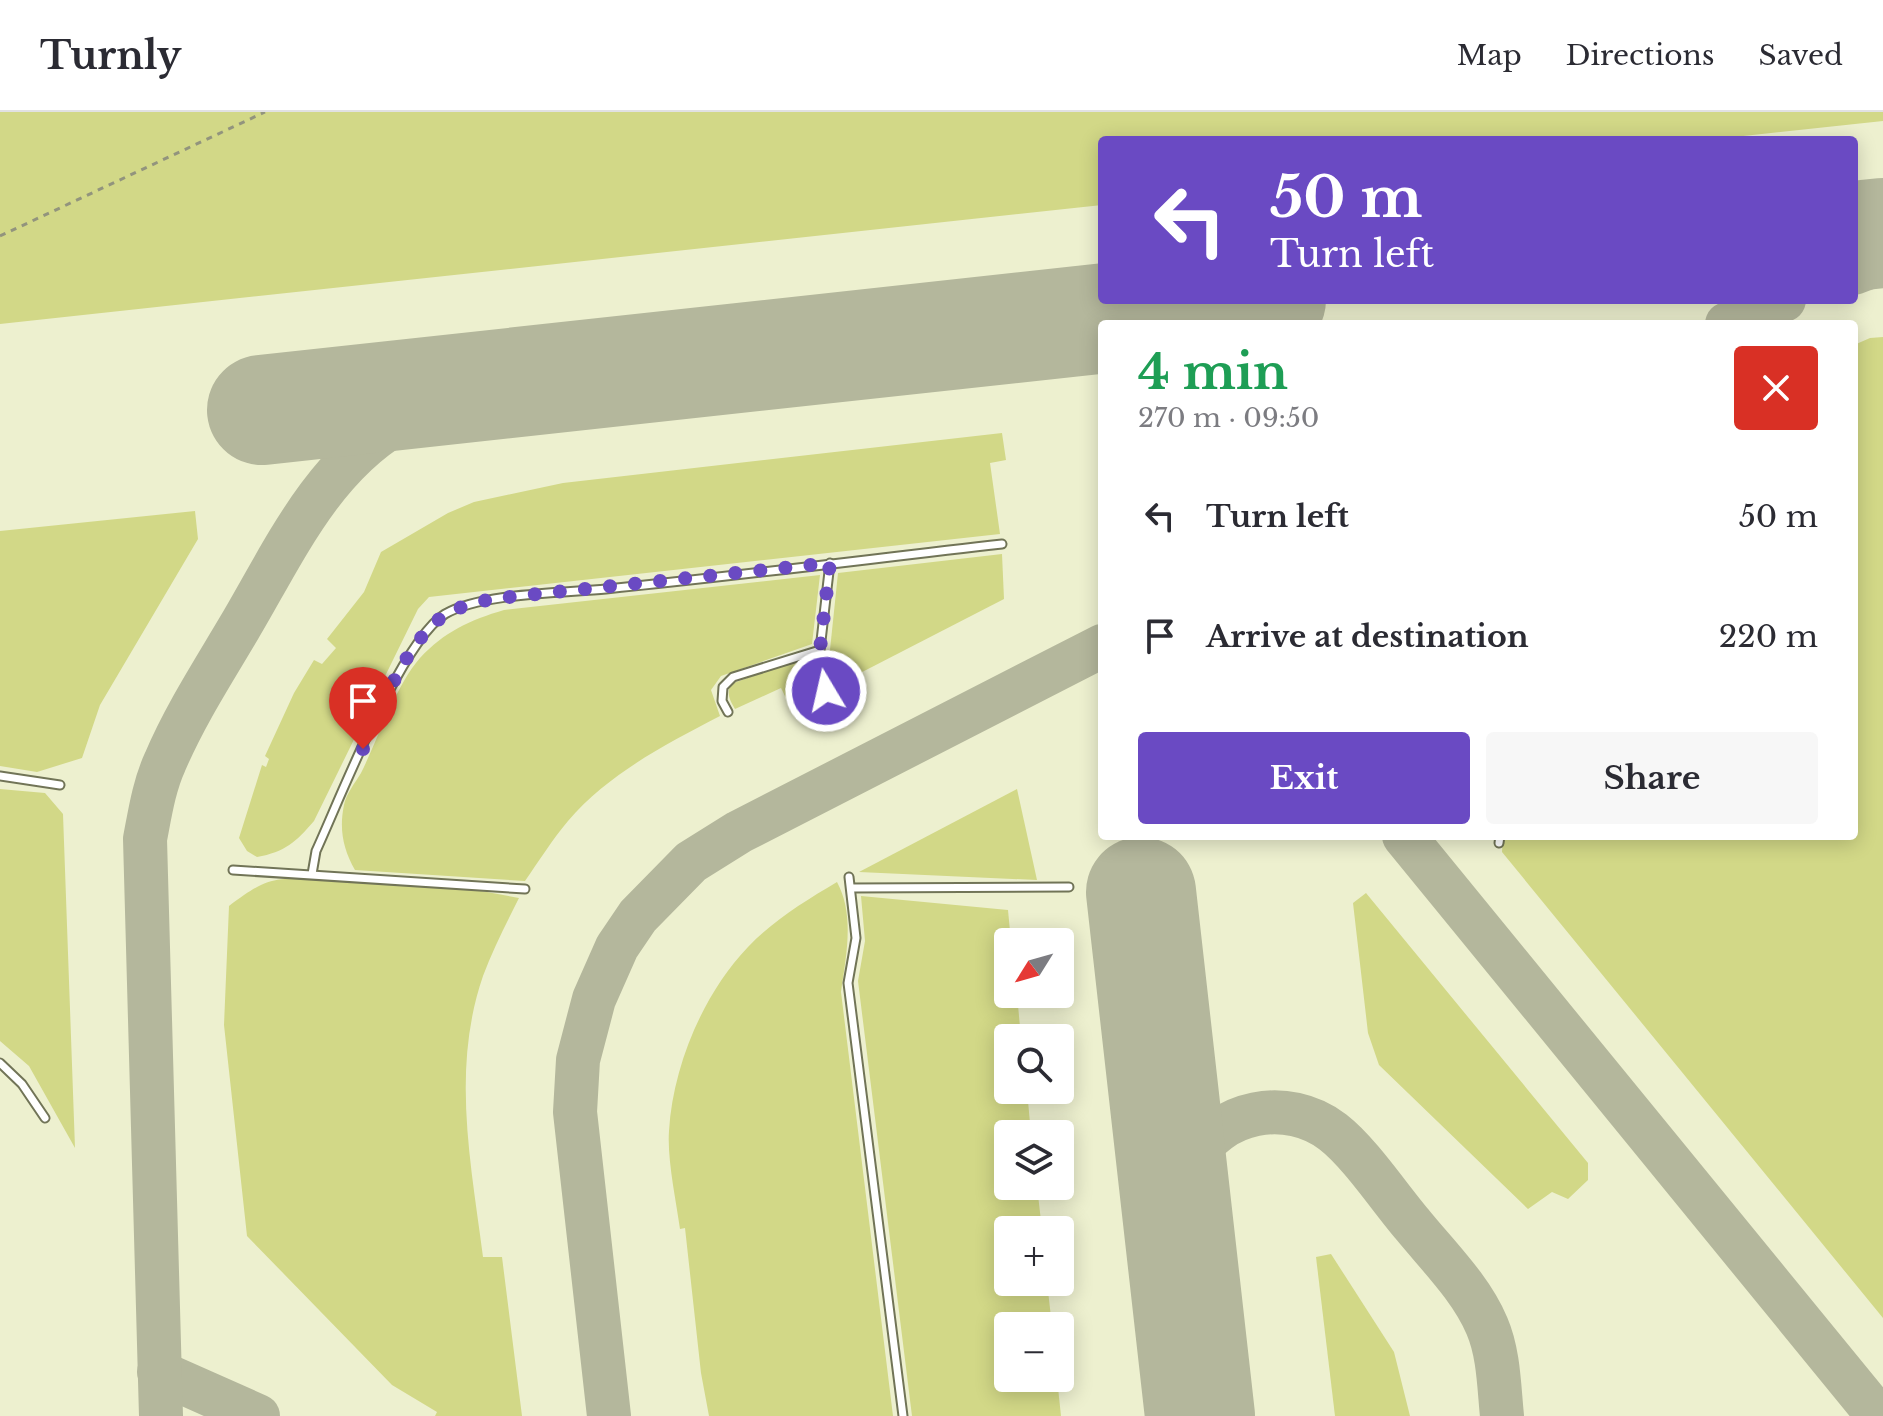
<!DOCTYPE html>
<meta charset="utf-8">
<style>
:root{--surface:#fff;--page:#f7f7f7;--text:#2b2b33;--muted:#7c7c81;--line:#e1e1e2;--accent:#6a4ac3}
body{margin:0;font-family:"Libre Baskerville",serif;background:var(--page);color:var(--text);height:100vh;display:flex;flex-direction:column;font-size:30px;white-space:nowrap}
*{box-sizing:border-box;margin:0}
p{font-size:26px;color:var(--muted)}
.icon{flex:none;width:44px;height:44px;fill:none;stroke:currentColor;stroke-width:2;stroke-linecap:round;stroke-linejoin:round}
.map{position:relative;flex:1;overflow:hidden}
.sheet{position:absolute;left:1098px;top:208px;width:760px;height:520px;display:flex;flex-direction:column;background:var(--surface);border-radius:8px;box-shadow:0 4px 20px #0003}
.sheet>*{flex:none}
.hud{position:absolute;left:1098px;top:24px;width:760px;height:168px;border-radius:8px;box-shadow:0 4px 20px #0003;background:#6a4ac3;color:#fff;overflow:hidden}
.needle{width:52px;rotate:233deg}
.controls{position:absolute;left:994px;top:816px;display:grid;gap:16px}
.controls a{display:grid;place-items:center;width:80px;height:80px;border-radius:8px;background:var(--surface);box-shadow:0 4px 20px #0003;font-size:40px}
.pin{position:absolute;display:grid;place-items:center;width:68px;height:68px;color:#fff;margin:-82px -34px;border-radius:50% 50% 50% 0;rotate:-45deg;box-shadow:0 0 8px #0007}
.pin .icon{rotate:45deg}
.me{position:absolute;width:88px;margin:-44px;rotate:351deg;stroke-linejoin:round;filter:drop-shadow(0 0 6px #0008)}
.turn{display:flex;align-items:center;gap:28px;height:168px;padding:0 40px;font-size:36px}
.turn .icon{width:104px;height:104px;stroke-width:2.5}
.turn b{display:block;font-size:56px;line-height:68px}
.round{display:grid;place-items:center;flex:none;width:84px;height:84px;border-radius:8px;background:var(--page)}
.overview{display:flex;align-items:center;justify-content:space-between;height:136px;padding:0 40px}
h1{font-size:48px;font-weight:700;line-height:60px;color:#1e9e55}
.primary-button{display:flex;gap:16px;margin-top:auto;padding:16px 40px}
.primary-button a{flex:1;height:92px;border-radius:8px;background:var(--accent);color:#fff;font-size:32px;font-weight:700;line-height:92px;text-align:center}
.primary-button a+a{background:var(--page);color:var(--text)}
ul{padding:0;list-style:none}
li{display:flex;align-items:center;gap:24px;height:120px;padding:0 40px}
li div{flex:1}
li b{display:block;font-size:30px}
li em{font-style:normal}
header{display:flex;align-items:center;gap:48px;box-sizing:border-box;height:112px;padding:0 40px;background:var(--surface);border-bottom:2px solid var(--line)}
header strong{font-size:38px}
nav{display:flex;gap:44px;margin-inline-start:auto;font-size:28px}
.map>svg:first-child{display:block}
</style>
<header>
<strong>Turnly</strong>
<nav><a>Map</a><a>Directions</a><a>Saved</a></nav>
</header>
<div class="map">
<svg width="1883" height="1304" viewBox="0 0 1883 1304">
<rect width="100%" height="100%" fill="#edf0cf"/>
<g fill="#d2d887">
<path d="M0,0H1883V9L1707,28H1102V93L0,212Z"/>
<path d="M1883,225V1206L1502,740L1503,724H1854V233L1870,226Z"/>
<path d="M1002,321L1006,348L990,351L1000,422L429,485L418,497L314,709C296,730 285,740 257,745L247,739L239,726L262,653L266,655L269,647L265,644L294,581L314,548L322,552L336,536L327,527L364,480L381,440L448,401L474,390L563,371Z"/>
<path d="M195,399L198,427L100,593L82,646L37,660L0,654V419Z"/>
<path d="M1002,442L1004,487L835,574L828,557L838,461Z"/>
<path d="M820,463L812,532L721,564L711,578L720,604C666,632 608,662 568,709C552,728 539,749 525,769L355,758C343,737 339,717 344,693C346,682 355,671 361,661C378,627 396,573 420,546C444,520 470,508 504,498Z"/>
<path d="M806,545L812,548L818,576L816,584L791,596L781,576L735,597C730,588 726,582 731,572Z"/>
<path d="M0,677L45,681L63,702L75,1036L29,954L0,929Z"/>
<path d="M1017,677L1037,768L859,760Z"/>
<path d="M321,766L465,776L519,786C506,812 493,837 483,864C451,957 471,1051 483,1145H502L522,1304H435L437,1300L392,1273L247,1124L224,913L229,794C269,764 272,767 321,766Z"/>
<path d="M837,770C855,803 846,844 841,880L893,1304H709L701,1261L685,1116L680,1117C676,1088 667,1047 669,1019C673,954 703,882 748,835C774,808 805,789 837,770Z"/>
<path d="M1366,781L1588,1051V1068L1568,1087L1552,1080L1528,1097L1379,953L1368,921L1353,791Z"/>
<path d="M861,784L1008,798L1011,830H1008V882H1017L1021,926H1008V978H1027L1031,1022H1008V1074H1037L1042,1118H1008V1170H1047L1052,1214H1008V1266H1057L1061,1304H912L858,869L865,829Z"/>
<path d="M1331,1142L1394,1240L1410,1304H1335L1316,1145Z"/>
</g>
<g fill="none" stroke-linecap="round" stroke-linejoin="round">
<g stroke="#b4b79c" stroke-width="44">
<path d="M1854,161L1883,150"/>
<path d="M1727,212L1784,188"/>
<path d="M1404,724L1878,1304"/>
<path d="M1178,1096C1181,1080 1184,1063 1192,1049C1219,998 1287,985 1333,1020C1360,1041 1389,1085 1412,1112C1438,1144 1471,1176 1487,1214C1499,1242 1499,1275 1502,1304"/>
<path d="M159,1260L258,1304"/>
<path d="M161,1304L145,727C150,701 154,674 165,650C185,603 213,560 239,516C283,442 320,357 397,311C439,286 484,278 531,269"/>
<path d="M609,1304L575,1000L578,948L594,887L617,835L638,804L691,750L739,720L1102,534"/>
</g>
<g stroke="#b4b79c" stroke-width="110">
<path d="M1854,124L1883,121"/>
<path d="M262,298L1271,188"/>
<path d="M1141,780L1200,1304"/>
</g>
<g stroke="#717457" stroke-width="11">
<g id="lane">
<path d="M826,579L819,546L830,451"/>
<path d="M728,600L722,589L723,575L733,565L820,538"/>
<path d="M0,664L60,673"/>
<path d="M1499,731L1500,724"/>
<path d="M233,758L525,777"/>
<path d="M312,762L316,739C340,687 401,529 445,502C481,481 563,481 606,477C738,464 870,447 1002,432"/>
<path d="M849,765L856,826L848,871L903,1304"/>
<path d="M851,776L1069,775"/>
<path d="M0,951L22,972L45,1006"/>
</g>
</g>
<path stroke="#92947d" stroke-width="3" stroke-dasharray="6 6" stroke-linecap="butt" d="M0,124L265,0"/>
<use href="#lane" stroke="#fff" stroke-width="7"/>
</g>
<g fill="none" stroke-linecap="round" stroke-linejoin="round">
<path stroke="#6a4ac3" stroke-width="14" stroke-dasharray="0 25.2" d="M363,637C384,592 403,535 443,504C455,495 476,492 490,487L830,451L819,546L826,579"/>
</g>
</svg>
<div class="controls">
<a><svg class="needle" viewBox="-14 -14 28 28"><path d="M0-13l5 13h-10z" fill="#e53935"/><path d="M0 13l5-13h-10z" fill="#7c7c81"/></svg></a>
<a><svg class="icon" aria-label="search" viewBox="0 0 24 24"><circle cx="10" cy="10" r="6"/><path d="M15 15l6 6"/></svg></a>
<a><svg class="icon" aria-label="layers" viewBox="0 0 24 24"><path d="M12 4l9 5-9 5-9-5zM3 14l9 5 9-5"/></svg></a>
<a>+</a>
<a>−</a>
</div>
<div class="pin" style="left:363px;top:637px;background:#d93025"><svg class="icon" aria-label="arrive" viewBox="0 0 24 24"><path d="M6 21V4h12l-3 4 3 4H6"/></svg></div>
<svg class="me" style="left:826px;top:579px" viewBox="-20 -20 40 40"><circle r="17" fill="#6a4ac3" stroke="#fff" stroke-width="3"/><path d="M0-11L8 9 0 5-8 9z" fill="#fff"/></svg>
<div class="hud">
<div class="turn"><svg class="icon" aria-label="left" viewBox="0 0 24 24"><path d="M17 20v-9H6M10 6l-5 5 5 5"/></svg><div><b>50 m</b>Turn left</div></div>
</div>
<section class="sheet">
<div class="overview"><div><h1>4 min</h1><p>270 m · 09:50</p></div><a class="round" style="background:#d93025;color:#fff"><svg class="icon" aria-label="close" viewBox="0 0 24 24"><path d="M6 6l12 12M18 6L6 18"/></svg></a></div>
<ul>
<li><svg class="icon" aria-label="left" viewBox="0 0 24 24"><path d="M17 20v-9H6M10 6l-5 5 5 5"/></svg><div><b>Turn left</b></div><em>50 m</em></li>
<li><svg class="icon" aria-label="arrive" viewBox="0 0 24 24"><path d="M6 21V4h12l-3 4 3 4H6"/></svg><div><b>Arrive at destination</b></div><em>220 m</em></li>
</ul>
<div class="primary-button"><a>Exit</a><a>Share</a></div>
</section>
</div>
